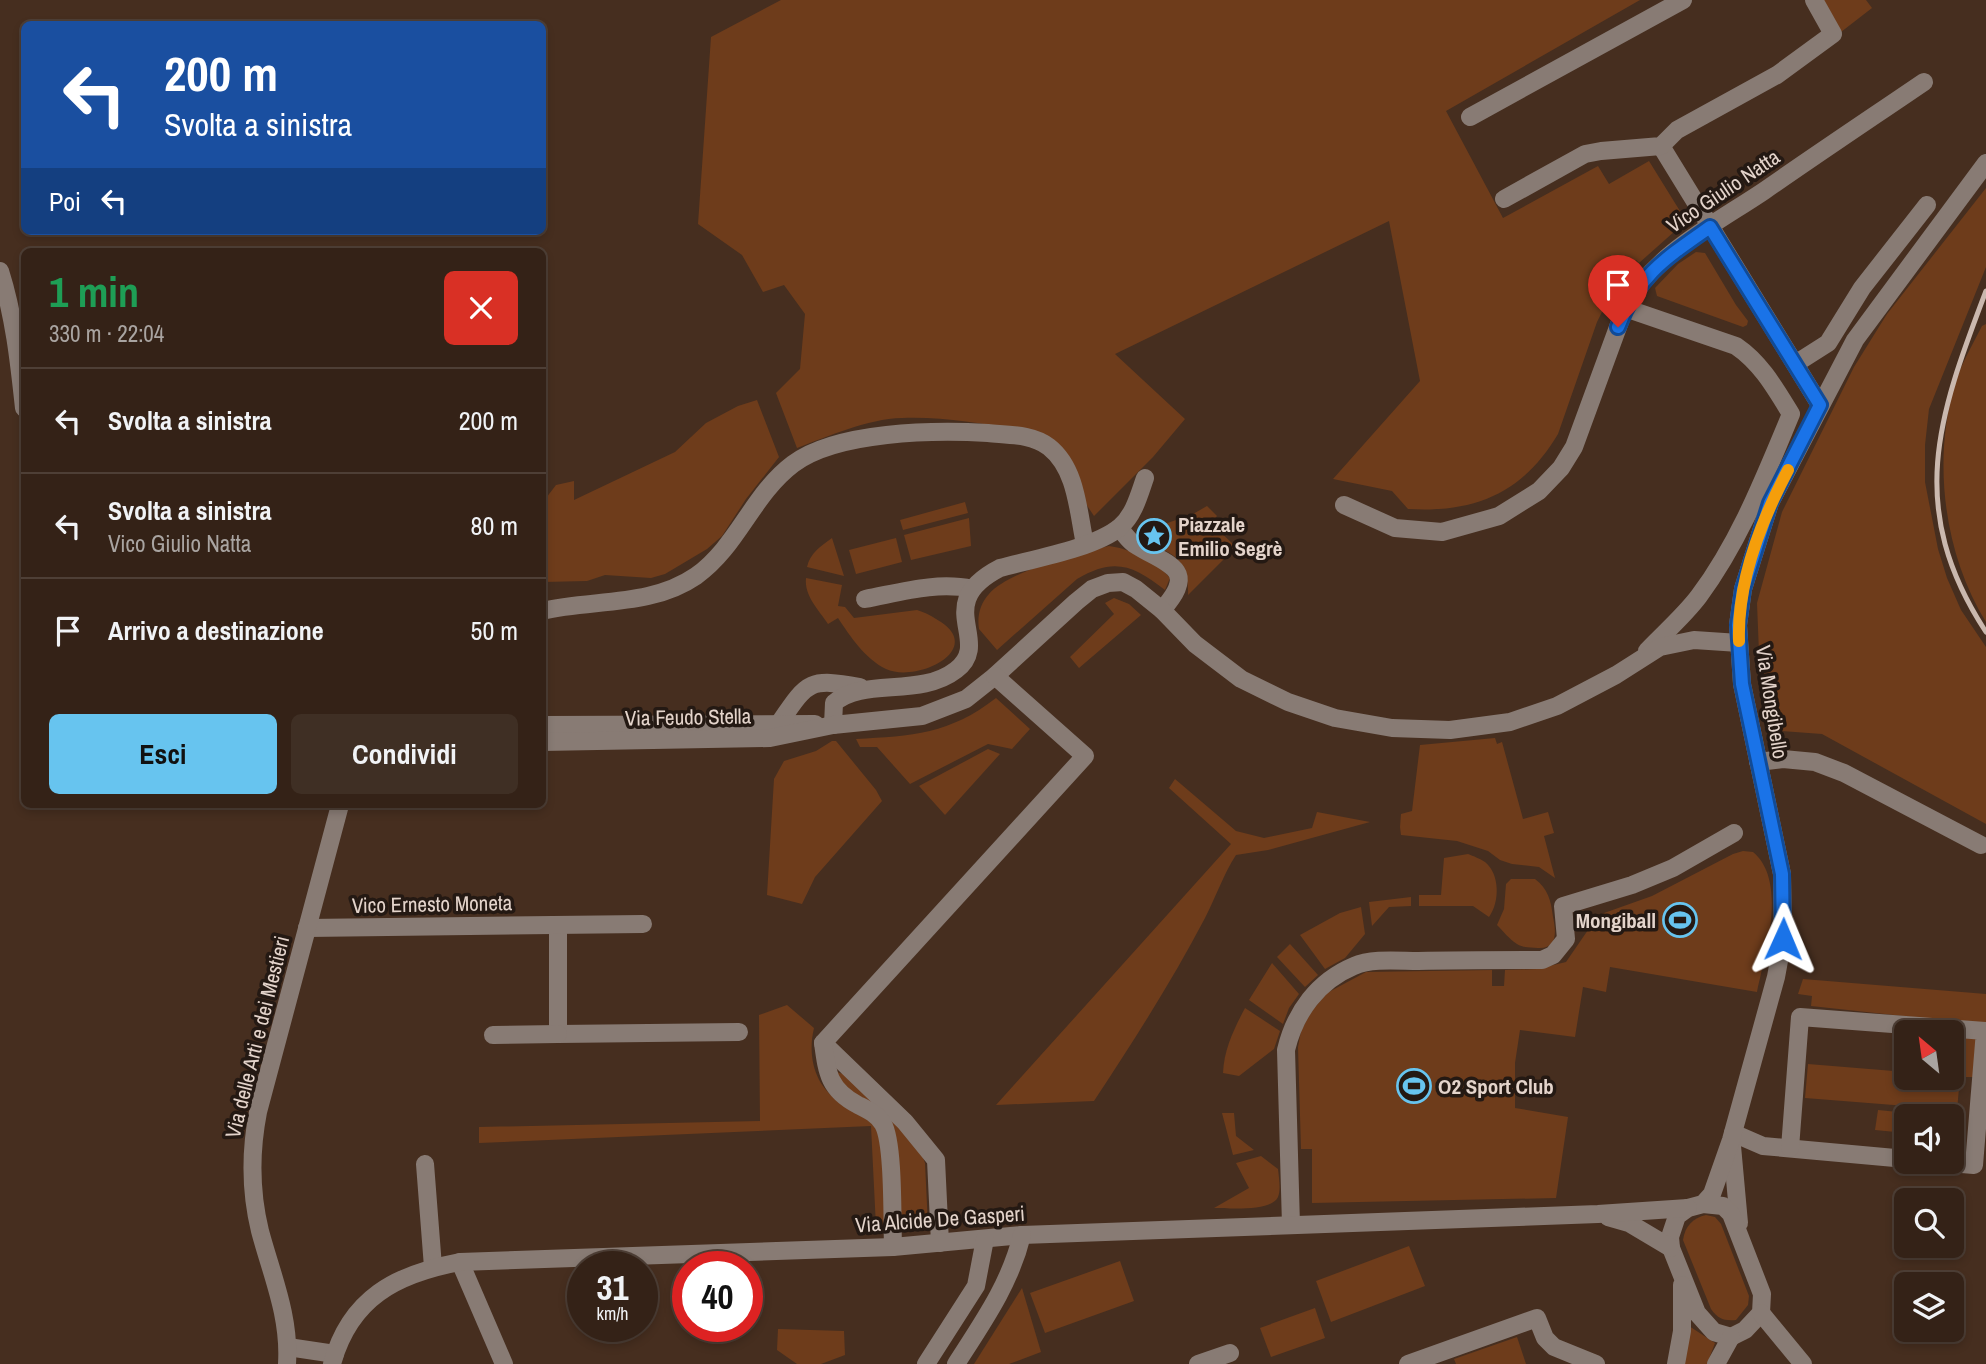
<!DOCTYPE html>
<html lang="it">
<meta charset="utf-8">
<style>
:root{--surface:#342217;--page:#3f2f24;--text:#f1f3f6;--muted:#a9a4a1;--line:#4e3f36;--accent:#67c4ef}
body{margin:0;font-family:"Archivo Narrow",sans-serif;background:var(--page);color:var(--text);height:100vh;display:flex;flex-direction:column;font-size:26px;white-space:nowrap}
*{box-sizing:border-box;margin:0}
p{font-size:23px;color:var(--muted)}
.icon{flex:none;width:38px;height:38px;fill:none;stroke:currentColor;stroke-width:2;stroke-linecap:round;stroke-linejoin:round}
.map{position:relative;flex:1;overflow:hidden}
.sheet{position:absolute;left:21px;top:248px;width:525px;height:560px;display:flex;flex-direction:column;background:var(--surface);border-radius:10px;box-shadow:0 4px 10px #0003,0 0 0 2px var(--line)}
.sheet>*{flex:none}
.top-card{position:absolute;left:21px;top:21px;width:525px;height:214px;border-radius:10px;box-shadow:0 4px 10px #0003,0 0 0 2px var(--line);background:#1a4fa0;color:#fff;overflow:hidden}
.needle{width:46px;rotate:331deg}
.buttons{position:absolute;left:1894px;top:1020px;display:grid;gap:14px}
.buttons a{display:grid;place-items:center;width:70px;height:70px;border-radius:10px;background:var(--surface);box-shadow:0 4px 10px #0003,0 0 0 2px var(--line);font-size:35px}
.speed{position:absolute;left:567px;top:1251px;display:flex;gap:14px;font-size:35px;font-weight:700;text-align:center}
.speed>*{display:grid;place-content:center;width:91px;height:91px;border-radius:50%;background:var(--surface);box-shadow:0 4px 10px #0003,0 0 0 2px var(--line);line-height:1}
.speed small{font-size:18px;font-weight:400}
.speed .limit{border:10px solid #d22;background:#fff;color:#111}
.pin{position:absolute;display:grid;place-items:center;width:60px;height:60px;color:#fff;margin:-72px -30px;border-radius:50% 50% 50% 0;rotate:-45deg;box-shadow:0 0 7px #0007}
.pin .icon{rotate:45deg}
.me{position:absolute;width:77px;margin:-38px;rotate:1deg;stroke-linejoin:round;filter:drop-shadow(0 0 5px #0008)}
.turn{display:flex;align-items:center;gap:24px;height:147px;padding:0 28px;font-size:32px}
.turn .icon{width:91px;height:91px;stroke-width:2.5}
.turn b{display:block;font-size:49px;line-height:60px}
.then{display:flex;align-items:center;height:66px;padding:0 28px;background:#0003;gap:14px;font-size:26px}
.round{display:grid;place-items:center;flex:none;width:74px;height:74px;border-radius:10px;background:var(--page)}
.summary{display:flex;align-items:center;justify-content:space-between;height:119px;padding:0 28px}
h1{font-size:42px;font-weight:700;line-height:52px;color:#1e9e55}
.action{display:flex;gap:14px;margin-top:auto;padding:14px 28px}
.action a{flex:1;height:80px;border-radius:10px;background:var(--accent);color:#111;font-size:28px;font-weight:700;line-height:80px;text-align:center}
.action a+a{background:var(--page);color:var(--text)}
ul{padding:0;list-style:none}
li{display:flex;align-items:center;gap:21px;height:105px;padding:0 28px;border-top:2px solid var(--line)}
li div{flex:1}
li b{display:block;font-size:26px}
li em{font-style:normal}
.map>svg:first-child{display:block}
</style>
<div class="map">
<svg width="1986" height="1364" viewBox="0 0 1986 1364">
<rect width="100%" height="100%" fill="#462e1f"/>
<g fill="#6e3c1b">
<path d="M781,0H1640L1446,111L1503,218L1598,166L1609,184L1649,161L1688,224L1675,231L1639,263L1636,260L1612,292L1597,322L1558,434C1523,493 1475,513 1408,509L1392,491L1333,479L1420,381L1389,221L1115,354L1185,419L1153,457L1094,516L1038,432C993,426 947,416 902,418C867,419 829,436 797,448L776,393L800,369L805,314L784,285L763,292L742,255L698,224L711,37Z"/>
<path d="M1823,0H1866L1872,8L1841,32Z"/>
<path d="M1986,188V267L1929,409L1925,445V482L1938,549L1947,578L1961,610L1986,647V824L1822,734L1768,730L1760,678L1757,603L1782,512L1854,367L1887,314Z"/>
<path d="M1696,252L1705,253L1736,305L1748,321L1747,325L1743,327L1657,296L1655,288L1678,264Z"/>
<path d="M1986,324V622C1944,554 1932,461 1955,384C1961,364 1973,344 1982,326Z"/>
<path d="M757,400L779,457L746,499L722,536L707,549L665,574L651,578L605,575L587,581L543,582V502L556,485L574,481V500L675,452L706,423L738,406Z"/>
<path d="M965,502L968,513L903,530L900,520Z"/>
<path d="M1207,506L1217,516L1211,523L1236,547L1188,595C1189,576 1183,557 1163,550C1154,546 1146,544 1139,537V533L1193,514Z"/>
<path d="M969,518L971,546L911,560L904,535Z"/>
<path d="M832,538L844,576L807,567C810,553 821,546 832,538Z"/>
<path d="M896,538L902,562L856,574L849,550Z"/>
<path d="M1109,546C1131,549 1156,561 1170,578L1165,590C1133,565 1114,557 1077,579L997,650L979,629C977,616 980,604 989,594C1009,571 1079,553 1109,546Z"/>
<path d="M806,578L842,585L838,606L845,607L854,618L917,610C927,613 933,617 941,622C984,651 916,683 886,669C865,659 850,636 838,618L828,624C819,610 804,596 806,578Z"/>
<path d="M1114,598L1129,604L1141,615L1079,668L1070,657L1114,614L1105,603Z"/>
<path d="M996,698L1030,729L1012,749L988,744L910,784L877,747H860L856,739C912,736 950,734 996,698Z"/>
<path d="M1495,738L1497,744L1502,742L1523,819L1548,812L1554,833L1544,836L1555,878L1539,867L1512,864L1500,860L1488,851L1457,841L1401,835L1400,827L1401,814L1412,811L1420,745Z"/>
<path d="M832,741H836L876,790L882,801L815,877L802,904L767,895L774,779L784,761L816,751Z"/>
<path d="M988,749L1000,754L945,815L919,786Z"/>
<path d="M1175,779L1236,831L1264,838L1312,828L1317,812L1370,822L1268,850L1236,855C1223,875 1216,897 1205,918C1172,981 1133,1042 1094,1101L996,1105L1231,844L1169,788Z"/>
<path d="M1743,851L1753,852C1788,881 1765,954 1757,992L1610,967L1606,992L1583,987L1575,1037L1520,1030L1515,1063V1108L1568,1117L1556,1198L1312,1203V1149H1301L1298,1047L1301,1031L1311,1012L1327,993L1366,972L1492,970V986H1504L1505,970L1537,969L1566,962L1588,930L1590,918L1652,896L1733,854Z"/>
<path d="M1468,854C1473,856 1481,859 1485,862C1500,874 1500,902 1489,917L1473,906H1419V895H1441L1444,858Z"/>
<path d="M1511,879H1535C1548,889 1551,900 1553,917C1556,931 1558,949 1538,948C1530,947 1523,948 1517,944C1509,939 1503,931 1497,925L1504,909L1506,884Z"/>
<path d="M1411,897V906L1389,907L1372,926L1369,902Z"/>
<path d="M1361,907L1365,934L1345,958L1325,969L1300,935L1340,913Z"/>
<path d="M1290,944L1318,975L1305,987L1277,957Z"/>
<path d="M1272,963L1299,994L1289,1008L1283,1024L1249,1000Z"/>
<path d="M1803,979L1986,994V1025L1811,1006L1812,996L1798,994Z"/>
<path d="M787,1005L814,1028C807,1057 815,1088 842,1103C857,1111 871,1113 879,1130C885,1143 886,1209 887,1227H876L871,1126L479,1143V1127L760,1121L759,1015Z"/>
<path d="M1245,1008L1280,1031L1274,1049L1239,1076L1223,1073C1224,1049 1234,1029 1245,1008Z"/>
<path d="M1951,1034L1976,1036L1973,1077H1960L1957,1110L1805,1098L1808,1064L1906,1072V1078H1951Z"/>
<path d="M834,1071L852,1077L920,1150L925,1163L928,1226L901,1227L896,1155L859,1097L838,1081Z"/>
<path d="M1878,1110L1908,1113L1906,1133L1875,1130Z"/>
<path d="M1222,1113H1234L1236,1136L1254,1150L1233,1155Z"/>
<path d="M1261,1156L1278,1169C1279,1178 1281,1190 1278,1197C1271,1212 1229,1208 1214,1208L1249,1188L1236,1163Z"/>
<path d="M1706,1215L1715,1217L1721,1224L1749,1296L1748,1305L1736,1320C1724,1321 1718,1319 1711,1309L1683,1240C1685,1226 1693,1218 1706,1215Z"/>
<path d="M1409,1246L1425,1286L1331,1322L1316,1281Z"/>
<path d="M1120,1261L1134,1301L1045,1333L1030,1293Z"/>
<path d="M1022,1288L1041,1352L1009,1364H974Z"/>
<path d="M1315,1308L1325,1338L1271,1357L1260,1328Z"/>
<path d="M1689,1326L1715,1343L1707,1364H1684Z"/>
<path d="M778,1329L844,1331L845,1355L821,1364H797L777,1350Z"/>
<path d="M1517,1337L1526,1364H1456L1454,1359Z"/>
</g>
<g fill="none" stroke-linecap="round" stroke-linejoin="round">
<g stroke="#887b74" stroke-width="18">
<path d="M1470,117L1683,0"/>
<path d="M1661,146L1820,405"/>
<path d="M1504,199L1585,154L1601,151L1661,146L1677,130L1777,75L1833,34L1814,0"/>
<path d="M0,271C14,315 19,361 24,408"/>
<path d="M1625,308L1736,346C1761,363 1775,388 1791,414C1765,476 1740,541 1699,596C1684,616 1664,633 1647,651"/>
<path d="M1795,364L1828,343L1862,288L1927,205"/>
<path d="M1344,505L1395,528L1442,532L1499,516L1539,491L1561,468L1574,447L1625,308C1654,254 1715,224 1764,191C1817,154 1871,118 1924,82"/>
<path d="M1119,528C1124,533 1128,540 1134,544C1166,565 1200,567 1162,610"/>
<path d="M865,599C898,593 937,581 972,589"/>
<path d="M542,611C593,599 651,607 696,576C738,546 752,495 793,464C837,431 934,430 988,433C1008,435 1032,434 1049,447C1077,469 1078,512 1085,544"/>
<path d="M780,722C808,681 809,678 860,687"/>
<path d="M542,725L815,724"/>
<path d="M833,725L834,703C863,677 920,698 956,670C994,641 930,604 1000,568C1033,559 1095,548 1120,527C1134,515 1139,495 1145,478"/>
<path d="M542,742L770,738L833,725L922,716L966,699L995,676L1076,602L1092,589L1108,583L1123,582L1136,589L1162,610L1195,644L1241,679L1288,702L1335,718L1392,728L1450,730L1510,722L1557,706L1616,675L1660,647L1694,640L1739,643"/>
<path d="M1758,762L1783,759L1815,762L1844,773L1981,845"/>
<path d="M558,925V1034L739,1032"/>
<path d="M307,928L643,924"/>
<path d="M493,1035L558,1034"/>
<path d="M823,1043L905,1122L936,1160L940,1243"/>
<path d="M1733,1133L1763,1146L1906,1159"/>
<path d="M1732,1146L1739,1223"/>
<path d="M1790,1148L1800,1017L1985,1031L1974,1165L1937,1162"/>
<path d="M425,1164L433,1267"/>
<path d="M1703,1204L1723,1206L1731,1214L1762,1294L1761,1313L1745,1330L1731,1337L1714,1332L1697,1313L1671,1248L1670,1237L1677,1216L1688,1208L1703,1204L1712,1194L1731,1140L1776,977L1783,939L1782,874L1742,684L1738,625L1743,589L1770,503L1855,340L1986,163"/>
<path d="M1608,1217L1629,1223L1671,1248"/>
<path d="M1291,1225L1286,1050C1295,1012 1318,981 1354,966C1372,958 1399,961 1418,961C1460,960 1501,960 1542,960L1553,955L1566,939L1563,906L1632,885L1673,868L1734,833"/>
<path d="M893,1247C892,1221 894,1143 883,1124C877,1114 868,1110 858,1105C829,1090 827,1073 823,1043L1085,756L995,676"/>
<path d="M460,1262L504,1364"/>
<path d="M1761,1313L1803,1364"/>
<path d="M288,1347L335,1354"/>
<path d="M287,1364C290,1316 272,1276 260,1231C250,1190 250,1153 258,1112L340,805"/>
<path d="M332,1364C350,1298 396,1274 460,1262L893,1247L1022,1235L1598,1214L1688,1208"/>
<path d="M926,1364L976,1286L985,1239"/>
<path d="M956,1364C983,1322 1010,1284 1022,1235"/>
<path d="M1198,1364L1230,1353"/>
<path d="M1408,1364L1537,1318L1545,1338L1554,1347L1596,1364"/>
<path d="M1676,1364L1682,1331V1285"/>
<path d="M1716,1364L1731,1337"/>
</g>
<path stroke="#cab8ae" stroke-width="5" d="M1986,291C1938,417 1905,508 1986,632"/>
</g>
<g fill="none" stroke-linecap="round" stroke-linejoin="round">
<g stroke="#114b97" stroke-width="18">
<path id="route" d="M1618,327C1638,275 1666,258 1710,227L1820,405L1770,503L1743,589L1738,625L1742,684L1782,874L1783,939"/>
</g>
<use href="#route" stroke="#1a73e8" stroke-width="12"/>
<path stroke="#f59e0b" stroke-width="12" d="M1739,641C1737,582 1761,521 1788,470"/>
</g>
<defs>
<g id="sight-ring" transform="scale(1.75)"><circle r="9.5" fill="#241913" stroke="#67c4ef" stroke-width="1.5"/><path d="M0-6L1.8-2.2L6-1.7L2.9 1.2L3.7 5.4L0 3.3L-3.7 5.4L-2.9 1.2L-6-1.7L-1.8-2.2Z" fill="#67c4ef"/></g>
<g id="stadium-ring" transform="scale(1.75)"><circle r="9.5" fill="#241913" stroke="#67c4ef" stroke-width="1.5"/><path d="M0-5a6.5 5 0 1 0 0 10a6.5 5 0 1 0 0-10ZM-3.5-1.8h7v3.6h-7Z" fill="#67c4ef"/></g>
</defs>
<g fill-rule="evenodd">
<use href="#sight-ring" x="1154" y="536"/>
<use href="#stadium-ring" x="1680" y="920"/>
<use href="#stadium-ring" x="1414" y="1086"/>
</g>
<g text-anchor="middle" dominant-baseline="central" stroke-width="7" stroke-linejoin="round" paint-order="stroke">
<g font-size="21" fill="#e4d4cb" stroke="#241913">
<text transform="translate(1723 191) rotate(-34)">Vico Giulio Natta</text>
<text transform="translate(1772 702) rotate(81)">Via Mongibello</text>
<text transform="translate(688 717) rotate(-1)">Via Feudo Stella</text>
<text transform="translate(432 904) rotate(-1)">Vico Ernesto Moneta</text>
<text transform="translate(257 1037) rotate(-76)">Via delle Arti e dei Mestieri</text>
<text transform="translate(940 1219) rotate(-4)">Via Alcide De Gasperi</text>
</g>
<g font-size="21" font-weight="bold" fill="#e4d4cb" stroke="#241913" text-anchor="start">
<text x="1178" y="524">Piazzale<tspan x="1178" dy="24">Emilio Segrè</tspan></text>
<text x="1656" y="920" text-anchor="end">Mongiball</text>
<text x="1438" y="1086">O2 Sport Club</text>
</g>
</g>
</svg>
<div class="buttons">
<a><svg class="needle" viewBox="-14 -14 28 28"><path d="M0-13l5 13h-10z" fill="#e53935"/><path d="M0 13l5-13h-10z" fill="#a9a4a1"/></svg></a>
<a><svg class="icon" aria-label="sound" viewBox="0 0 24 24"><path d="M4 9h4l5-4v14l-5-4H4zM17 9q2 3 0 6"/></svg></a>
<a><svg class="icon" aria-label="search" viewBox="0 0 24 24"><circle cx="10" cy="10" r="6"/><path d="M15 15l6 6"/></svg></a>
<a><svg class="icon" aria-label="layers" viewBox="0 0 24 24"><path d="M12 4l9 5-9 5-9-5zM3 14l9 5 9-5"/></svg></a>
</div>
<div class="speed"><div>31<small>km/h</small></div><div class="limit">40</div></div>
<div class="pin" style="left:1618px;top:327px;background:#d93025"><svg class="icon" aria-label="arrive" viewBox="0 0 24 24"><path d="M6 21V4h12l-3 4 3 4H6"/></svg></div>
<svg class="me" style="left:1783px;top:939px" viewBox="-20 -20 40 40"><path d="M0-17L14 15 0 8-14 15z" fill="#1a73e8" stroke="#fff" stroke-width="4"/></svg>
<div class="top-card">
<div class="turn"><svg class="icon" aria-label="left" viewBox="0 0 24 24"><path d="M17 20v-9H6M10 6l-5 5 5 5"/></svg><div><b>200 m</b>Svolta a sinistra</div></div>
<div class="then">Poi<svg class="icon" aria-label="left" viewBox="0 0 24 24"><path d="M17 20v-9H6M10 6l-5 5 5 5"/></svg></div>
</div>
<section class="sheet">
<div class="summary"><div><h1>1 min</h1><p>330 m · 22:04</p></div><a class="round" style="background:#d93025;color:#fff"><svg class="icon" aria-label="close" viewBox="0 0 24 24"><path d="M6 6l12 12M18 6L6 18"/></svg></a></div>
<ul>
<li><svg class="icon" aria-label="left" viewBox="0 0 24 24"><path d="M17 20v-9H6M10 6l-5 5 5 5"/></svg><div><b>Svolta a sinistra</b></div><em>200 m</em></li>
<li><svg class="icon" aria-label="left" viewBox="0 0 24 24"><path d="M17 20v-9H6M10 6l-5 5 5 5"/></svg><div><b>Svolta a sinistra</b><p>Vico Giulio Natta</p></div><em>80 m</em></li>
<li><svg class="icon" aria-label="arrive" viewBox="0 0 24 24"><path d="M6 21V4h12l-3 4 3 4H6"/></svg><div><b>Arrivo a destinazione</b></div><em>50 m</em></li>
</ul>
<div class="action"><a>Esci</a><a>Condividi</a></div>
</section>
</div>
